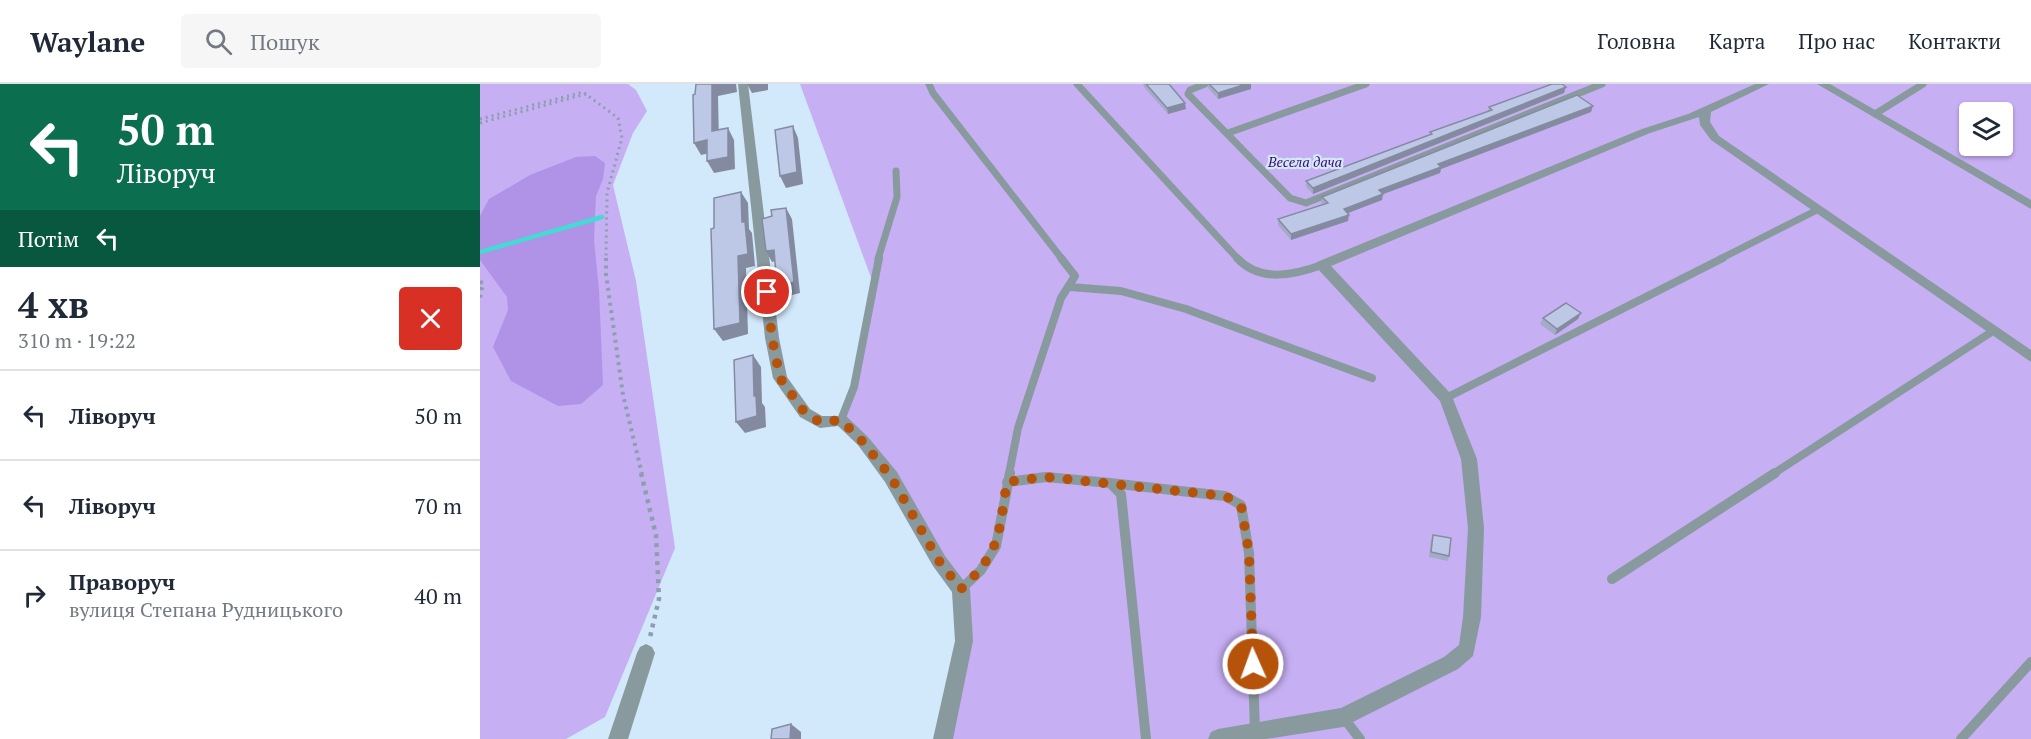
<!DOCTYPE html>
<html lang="uk">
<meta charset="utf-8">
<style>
:root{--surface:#fff;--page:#f6f6f7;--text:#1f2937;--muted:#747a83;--line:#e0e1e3}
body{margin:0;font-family:"PT Serif",serif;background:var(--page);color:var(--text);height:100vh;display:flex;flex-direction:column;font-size:22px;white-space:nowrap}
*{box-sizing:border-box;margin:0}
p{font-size:20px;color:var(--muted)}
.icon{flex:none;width:33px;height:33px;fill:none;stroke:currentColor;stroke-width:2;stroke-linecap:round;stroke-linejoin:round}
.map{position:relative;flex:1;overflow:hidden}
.drawer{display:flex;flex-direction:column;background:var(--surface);width:480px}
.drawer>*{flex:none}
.banner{background:#0b6e4f;color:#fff;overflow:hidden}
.fabs{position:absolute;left:1479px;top:18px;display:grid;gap:12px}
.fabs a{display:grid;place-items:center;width:54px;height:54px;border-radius:6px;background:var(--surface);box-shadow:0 2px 4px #0004;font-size:30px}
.pin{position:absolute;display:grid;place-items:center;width:51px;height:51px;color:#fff;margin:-26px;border:3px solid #fff;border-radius:50%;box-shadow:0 2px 6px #0007}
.me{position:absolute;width:66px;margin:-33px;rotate:358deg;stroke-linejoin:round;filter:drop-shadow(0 0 4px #0008)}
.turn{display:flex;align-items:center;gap:21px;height:126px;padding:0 18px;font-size:27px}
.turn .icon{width:78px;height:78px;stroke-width:2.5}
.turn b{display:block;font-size:42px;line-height:51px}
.then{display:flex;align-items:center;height:57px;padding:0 18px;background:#0003;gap:12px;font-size:22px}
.round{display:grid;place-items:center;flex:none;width:63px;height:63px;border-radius:6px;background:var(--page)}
.headline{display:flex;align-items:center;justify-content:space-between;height:102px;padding:0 18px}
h1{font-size:36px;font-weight:600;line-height:45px}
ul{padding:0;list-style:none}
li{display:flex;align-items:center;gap:18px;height:90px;padding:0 18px;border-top:2px solid var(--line)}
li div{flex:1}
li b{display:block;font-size:22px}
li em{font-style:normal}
header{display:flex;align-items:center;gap:36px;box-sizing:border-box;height:84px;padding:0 30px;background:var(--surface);border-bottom:2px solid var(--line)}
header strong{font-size:28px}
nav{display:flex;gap:33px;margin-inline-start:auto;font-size:21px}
.search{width:420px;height:54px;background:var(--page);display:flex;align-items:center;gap:15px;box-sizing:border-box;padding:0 21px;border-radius:6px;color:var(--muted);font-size:22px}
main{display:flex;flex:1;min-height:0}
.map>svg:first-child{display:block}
</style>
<header>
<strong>Waylane</strong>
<div class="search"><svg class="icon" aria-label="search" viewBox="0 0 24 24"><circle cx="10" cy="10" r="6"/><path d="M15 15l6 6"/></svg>Пошук</div>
<nav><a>Головна</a><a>Карта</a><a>Про нас</a><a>Контакти</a></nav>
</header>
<main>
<section class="drawer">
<div class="banner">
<div class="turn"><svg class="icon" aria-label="left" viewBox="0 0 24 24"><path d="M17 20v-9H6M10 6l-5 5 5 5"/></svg><div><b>50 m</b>Ліворуч</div></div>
<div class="then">Потім<svg class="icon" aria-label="left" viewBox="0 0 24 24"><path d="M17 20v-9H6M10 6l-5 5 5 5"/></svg></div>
</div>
<div class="headline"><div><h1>4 хв</h1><p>310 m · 19:22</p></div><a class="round" style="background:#d93025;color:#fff"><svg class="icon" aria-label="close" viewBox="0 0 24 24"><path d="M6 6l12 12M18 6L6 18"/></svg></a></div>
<ul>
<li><svg class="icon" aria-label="left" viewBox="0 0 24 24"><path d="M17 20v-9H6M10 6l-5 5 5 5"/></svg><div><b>Ліворуч</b></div><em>50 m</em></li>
<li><svg class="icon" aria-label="left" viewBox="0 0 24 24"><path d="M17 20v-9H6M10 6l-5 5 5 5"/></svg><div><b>Ліворуч</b></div><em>70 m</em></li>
<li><svg class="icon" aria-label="right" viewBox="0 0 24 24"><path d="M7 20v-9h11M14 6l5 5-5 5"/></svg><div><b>Праворуч</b><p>вулиця Степана Рудницького</p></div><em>40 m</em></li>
</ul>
</section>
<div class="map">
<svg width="1551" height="655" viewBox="0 0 1551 655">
<rect width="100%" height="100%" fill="#d2e8fb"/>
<g fill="#c6aff3" fill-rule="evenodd">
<path d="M0,0H148L156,6L167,27L153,49L133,101L156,197L195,464L125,633L86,655H0Z"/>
<path d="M320,0H1551V655H463L483,525L437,436L361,336L374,303L393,199ZM1490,28H1522V62H1490Z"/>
</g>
<path fill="#b092e7" d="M115,72L125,79L123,95L116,112L114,156L119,206L123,301L101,320L78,322L31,297L13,263L28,226L27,213L0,176V132L9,115L50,91L96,73Z"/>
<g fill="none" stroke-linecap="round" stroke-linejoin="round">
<path stroke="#45dad4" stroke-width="4.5" d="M0,168L122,133"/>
<g stroke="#8d9fad" stroke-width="3" stroke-dasharray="2 4" stroke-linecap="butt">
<path d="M0,35L103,8L138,34L142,54L127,109L126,175"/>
<path d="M0,39L106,10"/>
</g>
<g stroke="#8d9fad" stroke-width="4" stroke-dasharray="3 4.5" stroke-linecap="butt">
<path d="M126,174V190L143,311L162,390"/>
<path d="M0,198L3,199L0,214"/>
</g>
<path stroke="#8d9fad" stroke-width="4.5" stroke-dasharray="4 5" stroke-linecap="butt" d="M161,389L176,451L179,515L170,553"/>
<g stroke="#899a9f" stroke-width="7">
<path d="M449,0L453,9L582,175"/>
<path d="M597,0L758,175"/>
<path d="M725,0L710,6L708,10L810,114L826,119L1122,0"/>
<path d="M1395,30L1443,0"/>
<path d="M748,49L886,0"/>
<path d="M398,175L417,113L416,87"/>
<path d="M1240,175L1337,126"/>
</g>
<g stroke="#899a9f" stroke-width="8">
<path d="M757,174C780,199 814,191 842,181"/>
<path d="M590,203L641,207L706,225L892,294"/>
<path d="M966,314L1243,174"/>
<path d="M361,336L374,303L399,174"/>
<path d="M529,390L538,344L581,214L595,192L581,174"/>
<path d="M1293,390L1513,247"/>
</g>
<g stroke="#899a9f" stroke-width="10">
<path d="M527,398L566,393L630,399L641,410L666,655"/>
<path d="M630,399L745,412L761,421L769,469L775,647"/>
<path d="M1132,495L1295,389"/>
<path d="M481,505L501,486L516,462L530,389"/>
<path d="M863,633L880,655"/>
<path d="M1481,655L1551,578"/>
</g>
<g fill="#899a9f" fill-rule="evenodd">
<path d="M258,0H268L299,254L307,293L330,325L342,332H366L388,353L417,388L465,472L490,505L493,557L473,655H453L475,557L472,508L453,482L405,398L378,361L358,342L340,344L320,333L293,294L285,254Z"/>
<path d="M1275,0H1289L1231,28L1230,38L1239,52L1551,266V278L1231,56L1220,41L1219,33L1170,49L851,182L971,310L997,375L1004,444L1001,533L993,572L978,585L863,643L786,655H728L731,648L738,645L861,624L964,573L979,561L983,533L988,444L981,375L960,317L837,184L836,181L837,178L1162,45L1208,30Z"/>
<path d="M1337,0H1350L1551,116V125Z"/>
<path d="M166,560L172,563L175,569L148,655H128L157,569L160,563Z"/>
</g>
</g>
<g fill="#a3abc6">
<path d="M663,0H689L706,25L688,30L664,3Z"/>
<path d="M728,0H771V5L738,15L728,4Z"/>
<path d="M1084,9L833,110L826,103V97L950,50V48L1008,27L1009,23Z"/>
<path d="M1111,28L961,85L960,89L903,110L902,116L867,129L868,137L811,156L798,141V135L843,121L841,119L842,113Z"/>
<path d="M1101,229L1098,235L1075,251L1060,240L1063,234Z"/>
<path d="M953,451L969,472L968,477L949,473L951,456Z"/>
</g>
<g fill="#848ba1">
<path d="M232,0H256L257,8L238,12L239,59L232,47Z"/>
<path d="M267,0H288V6L272,9Z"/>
<path d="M766,0H771V5L738,15V9Z"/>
<path d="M1086,3L1084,9L833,110V104Z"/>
<path d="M705,19L706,25L688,30L687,24Z"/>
<path d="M1113,22L1111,28L961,85L960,89L898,112L899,106L958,80Z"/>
<path d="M313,42L318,54L323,100L306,104L300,92Z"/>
<path d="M248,44L254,56L255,85L234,89L227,77Z"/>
<path d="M227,56L234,68L221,71L214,59Z"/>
<path d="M261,108L268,119L269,145L272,149L275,182L266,184L268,250L243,257L234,245L258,172L262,138Z"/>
<path d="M903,110L902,116L863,131L864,125Z"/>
<path d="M306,124L312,135L320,209L304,213L297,202Z"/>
<path d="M869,131L868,137L811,156V150Z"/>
<path d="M294,166L301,176L292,178L286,167Z"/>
<path d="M1101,229L1098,235L1075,251L1077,245Z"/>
<path d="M273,271L281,283L282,319L285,323L286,343L265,349L256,338L274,312Z"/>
<path d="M311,640L321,648V655H310Z"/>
</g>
<g fill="#bdc7e6" stroke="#848ba1" stroke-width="1.5">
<path d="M216,0H232V47L248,44V73L227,77V56L214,59L213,11L215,10Z"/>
<path d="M666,0H689L705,19L687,24Z"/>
<path d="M729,0H766L738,9Z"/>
<path d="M1072,0H1082L1086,3L833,104L826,97L952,50L950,48L1012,26L1009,23Z"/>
<path d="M1097,11L1113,22L958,80L961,83L899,106L903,110L864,125L869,131L811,150L798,135L848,119L842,113Z"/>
<path d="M313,42L317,88L300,92L295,46Z"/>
<path d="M261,108L262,138H265L268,170L258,172L260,239L234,245L231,145L234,144V114Z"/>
<path d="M306,124L314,198L297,202L294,166L286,167L282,135L292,132L291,126Z"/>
<path d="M1086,219L1101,229L1077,245L1063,234Z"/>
<path d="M273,271L274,312H276L277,332L256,338L254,276Z"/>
<path d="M953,451L971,454L969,472L951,468Z"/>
<path d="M311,640L310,655H291L292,645Z"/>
</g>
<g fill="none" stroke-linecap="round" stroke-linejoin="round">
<path stroke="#b45309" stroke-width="10" stroke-dasharray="0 18" d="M287,208L292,254L300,294L325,329L340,338L361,336L382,357L411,393L459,477L481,505C522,467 518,450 527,398L566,393L745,412L761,421L769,469L773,580"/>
</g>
<g text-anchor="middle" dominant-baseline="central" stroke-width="4.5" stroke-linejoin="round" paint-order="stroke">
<g font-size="14" font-style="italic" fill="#3e096f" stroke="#d2e8fb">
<text x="825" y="77">Весела дача</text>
</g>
</g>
</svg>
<div class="fabs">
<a><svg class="icon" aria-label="layers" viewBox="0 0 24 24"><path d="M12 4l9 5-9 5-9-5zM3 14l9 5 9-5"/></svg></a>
</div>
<div class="pin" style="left:287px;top:208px;background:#d93025"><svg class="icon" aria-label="arrive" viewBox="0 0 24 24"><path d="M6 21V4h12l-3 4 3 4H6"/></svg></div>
<svg class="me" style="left:773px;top:580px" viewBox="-20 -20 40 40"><circle r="17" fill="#b45309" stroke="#fff" stroke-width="3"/><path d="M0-11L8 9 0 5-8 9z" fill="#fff"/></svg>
</div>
</main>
